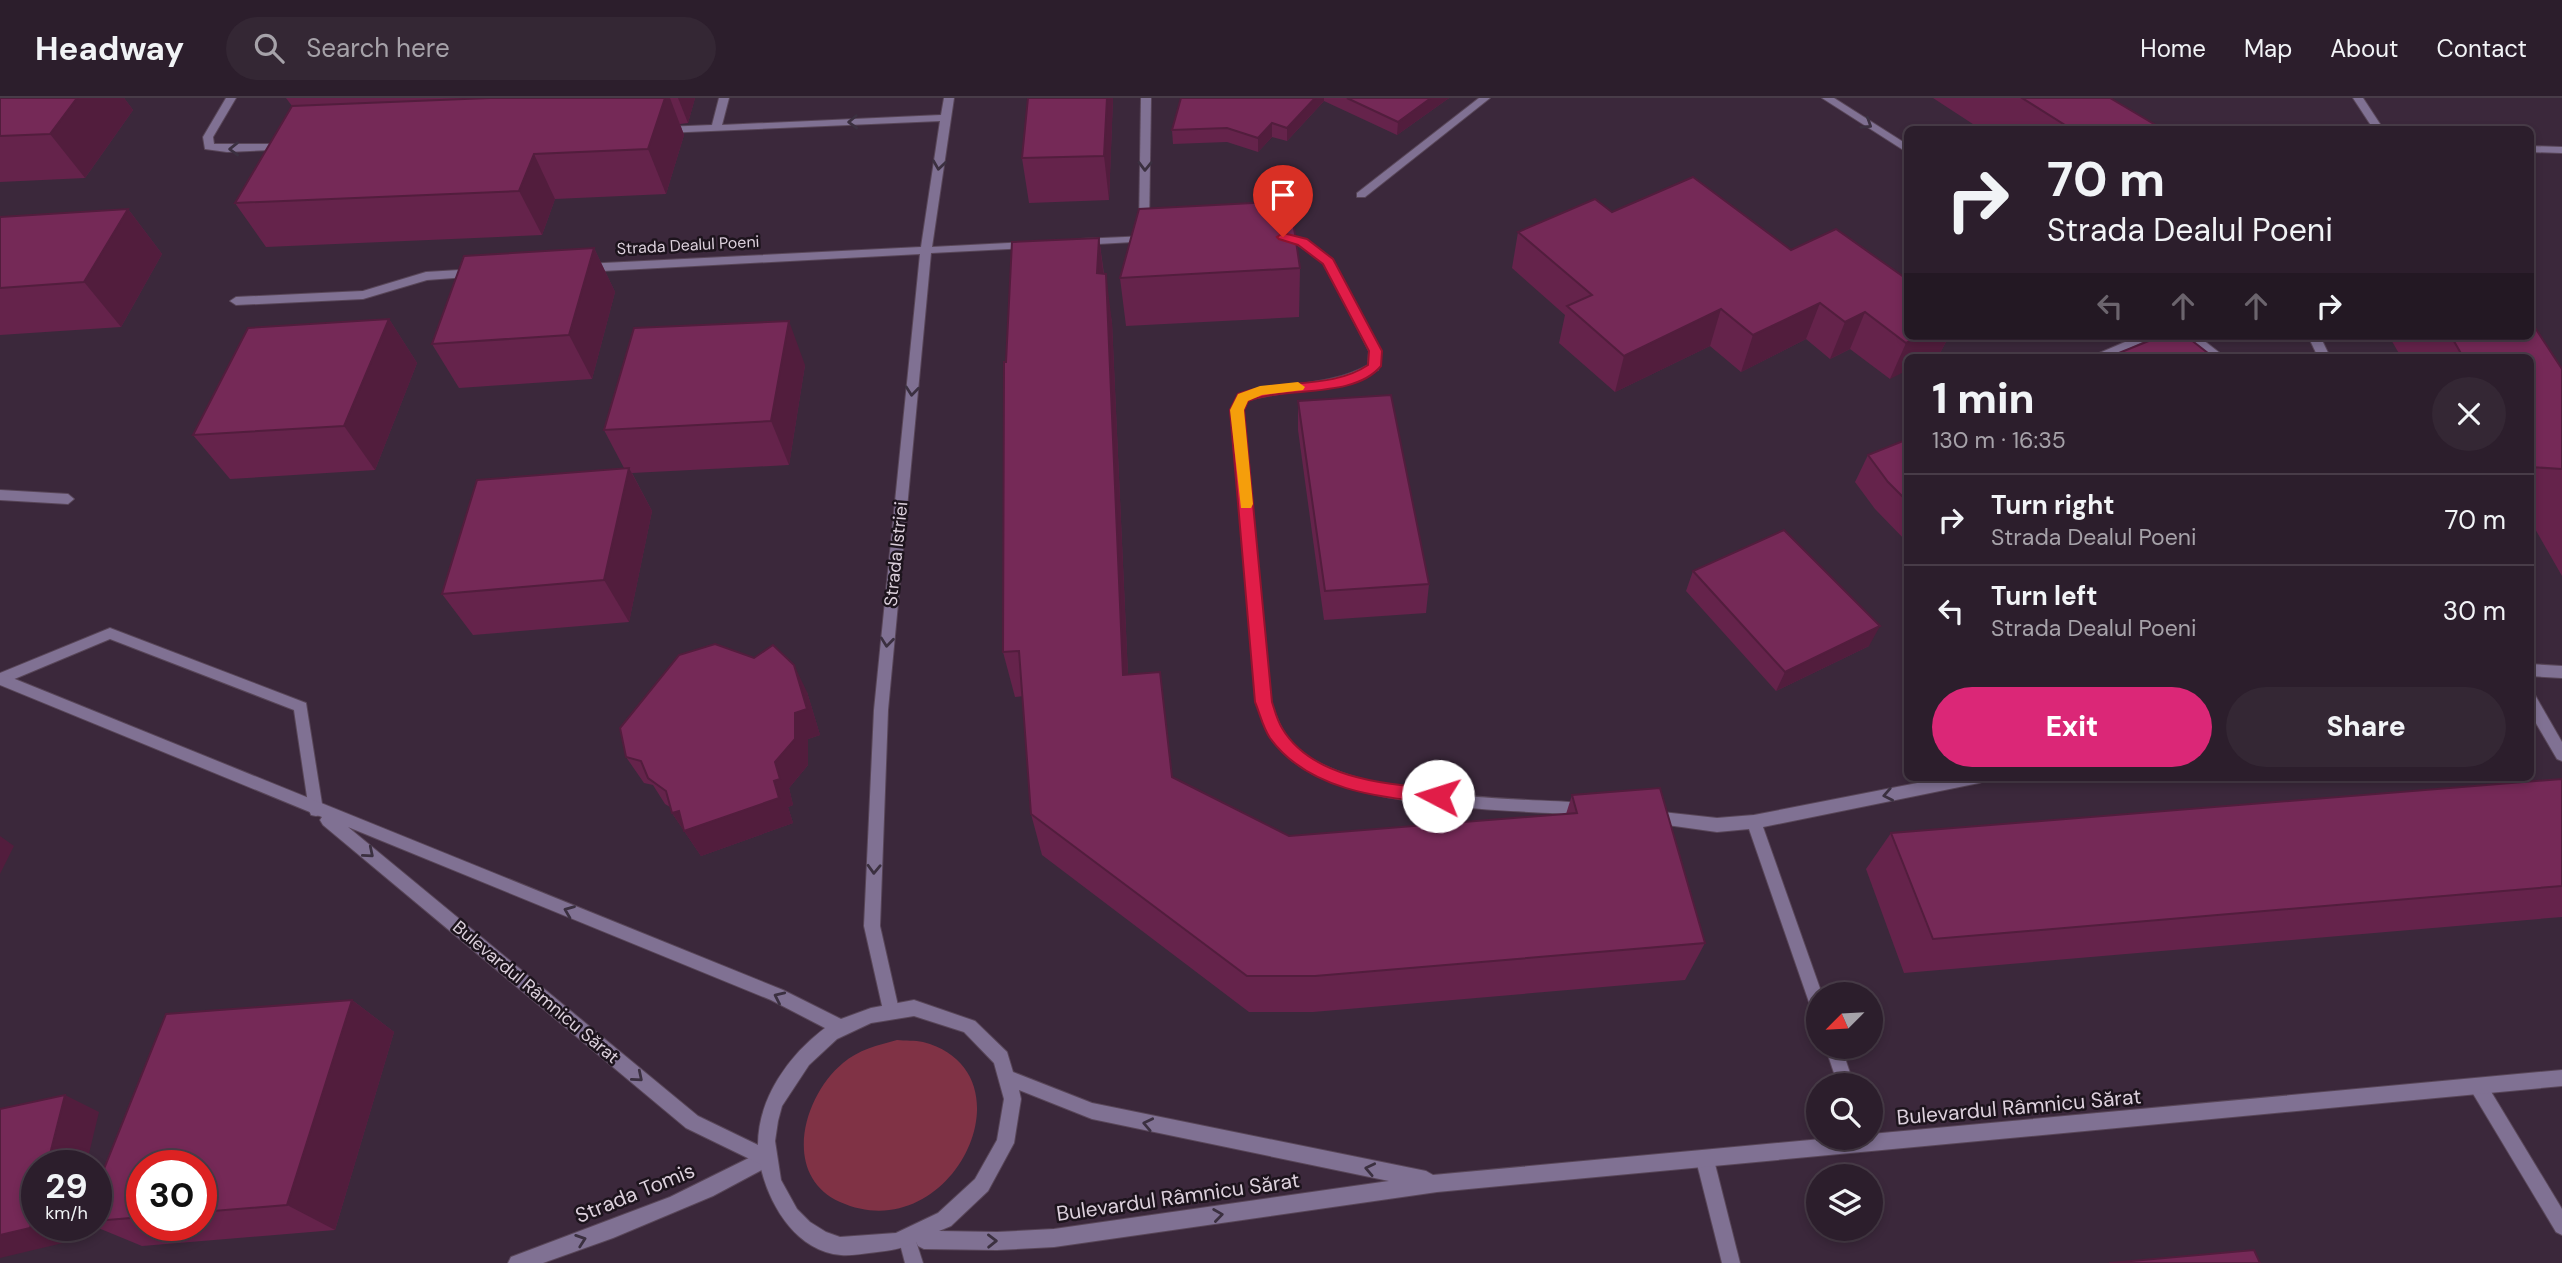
<!DOCTYPE html>
<meta charset="utf-8">
<style>
:root{--surface:#2c1e2c;--page:#342734;--text:#f1f3f6;--muted:#a6a2a9;--line:#483c48;--accent:#db2777}
body{margin:0;font-family:"DM Sans",sans-serif;background:var(--page);color:var(--text);height:100vh;display:flex;flex-direction:column;font-size:26px;white-space:nowrap}
*{box-sizing:border-box;margin:0}
p{font-size:23px;color:var(--muted)}
.icon{flex:none;width:38px;height:38px;fill:none;stroke:currentColor;stroke-width:2;stroke-linecap:round;stroke-linejoin:round}
.map{position:relative;flex:1;overflow:hidden}
.drawer{position:absolute;left:1904px;top:256px;width:630px;height:427px;display:flex;flex-direction:column;background:var(--surface);border-radius:10px;box-shadow:0 4px 10px #0003,0 0 0 2px var(--line)}
.drawer>*{flex:none}
.banner{position:absolute;left:1904px;top:28px;width:630px;height:214px;border-radius:10px;box-shadow:0 4px 10px #0003,0 0 0 2px var(--line);background:#2c1e2c;color:var(--text);overflow:hidden}
.needle{width:46px;rotate:246deg}
.fabs{position:absolute;left:1806px;top:884px;display:grid;gap:14px}
.fabs a{display:grid;place-items:center;width:77px;height:77px;border-radius:50%;background:var(--surface);box-shadow:0 4px 10px #0003,0 0 0 2px var(--line);font-size:35px}
.speed{position:absolute;left:21px;top:1052px;display:flex;gap:14px;font-size:35px;font-weight:700;text-align:center}
.speed>*{display:grid;place-content:center;width:91px;height:91px;border-radius:50%;background:var(--surface);box-shadow:0 4px 10px #0003,0 0 0 2px var(--line);line-height:1}
.speed small{font-size:18px;font-weight:400}
.speed .limit{border:10px solid #d22;background:#fff;color:#111}
.pin{position:absolute;display:grid;place-items:center;width:60px;height:60px;color:#fff;margin:-72px -30px;border-radius:50% 50% 50% 0;rotate:-45deg;box-shadow:0 0 7px #0007}
.pin .icon{rotate:45deg}
.me{position:absolute;width:77px;margin:-38px;rotate:275deg;stroke-linejoin:round;filter:drop-shadow(0 0 5px #0008)}
.turn{display:flex;align-items:center;gap:24px;height:147px;padding:0 28px;font-size:32px}
.turn .icon{width:91px;height:91px;stroke-width:2.5}
.turn b{display:block;font-size:49px;line-height:60px}
.lanes{display:flex;align-items:center;height:66px;padding:0 28px;background:#0003;justify-content:center;gap:35px;direction:ltr}
.lanes .off{opacity:.35}
.round{display:grid;place-items:center;flex:none;width:74px;height:74px;border-radius:37px;background:var(--page)}
.head{display:flex;align-items:center;justify-content:space-between;height:119px;padding:0 28px}
h1{font-size:42px;font-weight:800;line-height:52px}
.action{display:flex;gap:14px;margin-top:auto;padding:14px 28px}
.action a{flex:1;height:80px;border-radius:42px;background:var(--accent);color:#fff;font-size:28px;font-weight:800;line-height:80px;text-align:center}
.action a+a{background:var(--page);color:var(--text)}
ul{padding:0;list-style:none}
li{display:flex;align-items:center;gap:21px;height:91px;padding:0 28px;border-top:2px solid var(--line)}
li div{flex:1}
li b{display:block;font-size:26px}
li em{font-style:normal}
header{display:flex;align-items:center;gap:42px;box-sizing:border-box;height:98px;padding:0 35px;background:var(--surface);border-bottom:2px solid var(--line)}
header strong{font-size:33px}
nav{display:flex;gap:38px;margin-inline-start:auto;font-size:24px}
.search{width:490px;height:63px;background:var(--page);display:flex;align-items:center;gap:18px;box-sizing:border-box;padding:0 24px;border-radius:38px;color:var(--muted);font-size:26px}
.map>svg:first-child{display:block}
</style>
<header>
<strong>Headway</strong>
<div class="search"><svg class="icon" aria-label="search" viewBox="0 0 24 24"><circle cx="10" cy="10" r="6"/><path d="M15 15l6 6"/></svg>Search here</div>
<nav><a>Home</a><a>Map</a><a>About</a><a>Contact</a></nav>
</header>
<div class="map">
<svg width="2562" height="1165" viewBox="0 0 2562 1165">
<rect width="100%" height="100%" fill="#3b283b"/>
<path fill="#803245" d="M897,942C905,943 915,942 923,944C1037,974 952,1154 840,1104C781,1077 803,998 843,965C858,952 878,947 897,942Z"/>
<g fill="none" stroke-linecap="round" stroke-linejoin="round">
<g stroke="#584658" stroke-width="2">
<g id="service">
<path d="M2530,48L2562,49V55L2530,54Z"/>
<path d="M2139,238H2155L2111,259H2095L2097,256Z"/>
<path d="M0,392L68,396L74,401L68,406L0,402Z"/>
<path d="M110,530L306,605L323,712L321,717L316,718L311,717L309,712L294,612L110,541L0,587V575Z"/>
<path d="M1705,1053L1711,1056L1714,1062L1740,1165H1722L1696,1062L1699,1056Z"/>
</g>
</g>
<g stroke="#584658" stroke-width="2">
<g id="minor">
<path d="M226,0H236L213,39L214,46H287L291,47V51L227,54L205,51L203,39Z"/>
<path d="M719,0H729L722,27L941,17L944,0H954L932,149L1029,144L1034,147L1029,150L931,155L888,612L880,828L899,912L897,917L891,920L885,917L883,912L864,828L874,612L920,156L584,174L578,170L584,166L921,149L940,23L664,35L659,32L664,29L712,27Z"/>
<path d="M1141,0H1151L1149,128L1144,131L1139,128Z"/>
<path d="M1479,0H1490L1365,99H1357V95Z"/>
<path d="M1822,0H1834L1908,47V55Z"/>
<path d="M2353,0H2363L2384,32H2374Z"/>
<path d="M1280,136L1306,142L1332,161L1381,253L1378,272C1337,295 1291,289 1247,303L1243,312L1271,604C1277,622 1285,642 1301,654C1365,701 1509,700 1588,705L1593,706L1595,711L1593,716L1588,717C1512,712 1345,712 1288,659C1272,645 1264,624 1257,604L1231,312L1238,297C1281,284 1329,289 1368,267L1369,253L1324,165L1298,147L1276,141V137Z"/>
<path d="M1147,138L1152,141L1151,143L1080,147L1075,144L1080,141Z"/>
<path d="M476,171L480,172V178L427,182L363,201L236,207L230,203L236,199L363,193L426,174Z"/>
<path d="M2184,238H2198L2225,259H2211Z"/>
<path d="M2308,238H2320L2330,259H2318Z"/>
<path d="M2530,566L2562,568V580L2530,578Z"/>
<path d="M2530,595L2535,597L2562,644V663L2557,661L2530,615Z"/>
<path d="M1948,679H1986L1984,683L1979,685L1763,729L1822,896H1818V915L1812,912L1810,907L1749,731L1717,734L1653,725L1648,724L1646,719L1648,714L1653,713L1717,720L1754,717Z"/>
<path d="M1825,948H1841L1854,987H1838Z"/>
<path d="M2478,980L2484,982L2562,1111V1137L2556,1134L2472,994L2470,988L2472,982Z"/>
<path d="M767,1051L773,1054L776,1060L773,1066L713,1098L613,1140L543,1165H508L511,1159L670,1099Z"/>
<path d="M909,1137L915,1140L923,1165H905L900,1146L903,1140Z"/>
</g>
</g>
<g stroke="#584658" stroke-width="2">
<path id="tertiary" d="M0,575L783,892L841,921L871,910L914,902L975,923L1007,954L1013,974L1092,1005L1426,1073L1433,1077L1832,1040H1871V1036L2562,972V988L1437,1094L1054,1149L997,1152L924,1151L918,1148L916,1144C900,1152 886,1153 869,1155C860,1156 850,1158 841,1157C795,1153 768,1105 760,1066L686,1030L323,727L320,722L322,719L0,587ZM348,729L771,902L825,930C789,957 758,1000 758,1047L698,1018ZM914,918L964,934L994,965L1004,1001L997,1042L975,1081L938,1115L896,1135L840,1139L826,1134L810,1124L797,1111L781,1082L775,1043L778,1023L782,1008L809,967L837,941L871,925ZM1019,992L1092,1021L1389,1083L1054,1131L997,1134L939,1133L951,1128L988,1093L1014,1045L1021,1001Z"/>
</g>
<use href="#service" fill="#807193" fill-rule="evenodd"/>
<use href="#minor" fill="#807193" fill-rule="evenodd"/>
<use href="#tertiary" fill="#807193" fill-rule="evenodd"/>
</g>
<g fill="#65234b" fill-rule="evenodd">
<path d="M0,0H124L133,12L85,80L0,84Z"/>
<path d="M286,0H695L688,25L680,26L684,37L666,96L555,101L542,137L266,149L235,105L292,8Z"/>
<path d="M1113,0L1109,102L1029,105L1022,60Z"/>
<path d="M1181,0H1449L1397,37L1324,3L1287,43L1272,39L1258,54L1227,44L1173,46L1172,32Z"/>
<path d="M1933,0H2110L2164,32H1982Z"/>
<path d="M1693,79L1908,238H1949L1940,255L1932,259H1908L1890,281L1850,251L1830,261L1806,241L1741,274L1710,248L1615,294L1559,245L1565,217L1512,170L1518,134L1612,114Z"/>
<path d="M128,111L162,156L121,229L0,237V119Z"/>
<path d="M1099,140L1104,176L1112,225L1128,577L1172,679L1289,738L1566,716L1572,697L1705,845L1685,882L1313,914H1249L1042,757L1031,716L1023,598L1015,599L1003,554L1006,264Z"/>
<path d="M594,150L615,194L592,281L459,290L432,246Z"/>
<path d="M1300,170L1299,219L1126,228L1120,180Z"/>
<path d="M389,221L417,265L375,372L230,381L193,337Z"/>
<path d="M2530,222L2562,271V371H2553H2562V478L2530,422V259H2401L2389,238H2451L2452,240L2451,238H2530Z"/>
<path d="M805,267L789,367L632,375L652,413L629,524L473,537L442,496L624,370L604,332Z"/>
<path d="M1298,303L1429,486L1426,515L1324,522L1298,332Z"/>
<path d="M1908,341V445L1875,411L1855,384L1868,357Z"/>
<path d="M1693,473L1869,548L1776,593L1686,493Z"/>
<path d="M807,594L820,637L808,641V667L789,690L793,707L788,709L793,725L701,758L672,715L670,709L665,706L653,687L644,685L626,659Z"/>
<path d="M1891,735L2562,788V819L1904,875L1866,771Z"/>
<path d="M352,902L394,934L335,1132L142,1148L91,1127H96V1091ZM142,1068H201V1127H142Z"/>
</g>
<g fill="#521d3d">
<path d="M77,0H124L133,12L85,80L50,36Z"/>
<path d="M665,0H670L684,37L666,96L648,51Z"/>
<path d="M678,0H695L688,25Z"/>
<path d="M1107,0H1113L1109,102L1104,58Z"/>
<path d="M1315,0H1324V3L1287,43V30Z"/>
<path d="M1431,0H1449L1397,37L1398,24Z"/>
<path d="M1272,25V39L1258,54V40Z"/>
<path d="M534,56L555,101L542,137L519,93Z"/>
<path d="M128,111L162,156L121,229L84,184Z"/>
<path d="M1099,140L1105,188L1097,175Z"/>
<path d="M594,150L615,194L592,281L569,237Z"/>
<path d="M1106,176L1112,225L1130,621L1123,577Z"/>
<path d="M1820,205L1806,241L1741,274L1753,237Z"/>
<path d="M1721,211L1710,248L1615,294L1624,258Z"/>
<path d="M1865,214L1850,251L1830,261L1845,224Z"/>
<path d="M389,221L417,265L375,372L344,328Z"/>
<path d="M789,223L805,267L789,367L771,323Z"/>
<path d="M1920,238H1949L1940,255L1932,259H1908V272L1890,281L1906,245Z"/>
<path d="M629,370L652,413L629,524L604,482Z"/>
<path d="M1880,528L1869,548L1776,593L1785,574Z"/>
<path d="M794,567L807,594L820,637L808,641V667L789,690L793,707L788,709L793,725L701,758L672,715L774,683L775,664Z"/>
<path d="M0,738L14,748L0,776Z"/>
<path d="M352,902L394,934L335,1132L287,1107Z"/>
<path d="M65,997L99,1014L86,1068H47Z"/>
<path d="M37,1105V1127H71L67,1144L0,1160V1137Z"/>
</g>
<g fill="#752957" stroke="#521d3d" stroke-width="2">
<path d="M0,0H77L50,36L0,38Z"/>
<path d="M489,0H665L648,51L534,56L519,93L235,105L292,8Z"/>
<path d="M1028,0H1107L1104,58L1022,60Z"/>
<path d="M1181,0H1315L1287,30L1272,25L1258,40L1227,30L1172,32Z"/>
<path d="M1347,0H1431L1398,24Z"/>
<path d="M2022,0H2110L2164,32H2073Z"/>
<path d="M1693,79L1791,152L1836,131L1908,182V238H1920L1906,245L1865,214L1845,224L1820,205L1753,237L1721,211L1624,258L1567,208L1592,197L1518,134L1595,101L1612,114Z"/>
<path d="M1290,103L1300,170L1120,180L1139,111Z"/>
<path d="M128,111L84,184L0,190V119Z"/>
<path d="M1099,140L1097,175L1106,176L1123,577L1160,574L1172,679L1289,738L1577,715L1572,697L1660,690L1705,845L1315,878H1247L1031,716L1019,553L1003,554L1004,264H1006L1012,144Z"/>
<path d="M594,150L569,237L432,246L464,158Z"/>
<path d="M389,221L344,328L193,337L248,230Z"/>
<path d="M2530,222L2562,271V371L2530,369V259H2463L2451,238H2530Z"/>
<path d="M789,223L771,323L604,332L634,230Z"/>
<path d="M2161,238H2186L2213,259H2109Z"/>
<path d="M1391,297L1429,486L1325,493L1298,303Z"/>
<path d="M1908,341V404L1888,384L1868,357Z"/>
<path d="M629,370L604,482L442,496L477,382Z"/>
<path d="M1784,432L1880,528L1785,574L1693,473Z"/>
<path d="M715,546L754,560L773,547L794,567L807,611L795,615V641L775,664L780,681L774,683L779,700L684,733L679,713L672,715L666,693L648,680L641,663L626,659L620,630L679,557Z"/>
<path d="M2562,681V788L1933,841L1891,735Z"/>
<path d="M352,902L287,1107L201,1114V1068H142V1119L96,1123V1091L166,916Z"/>
<path d="M65,997L47,1068H37V1105L30,1130L0,1137V1011Z"/>
<path d="M2254,1152L2260,1165H2109Z"/>
</g>
<defs><path id="oneway-chevron" d="M-2-3.5L2.5 0L-2 3.5" fill="none" stroke-width="1.6" stroke-linecap="round" stroke-linejoin="round" transform="scale(1.75)"/></defs>
<g stroke="#3b3040">
<use href="#oneway-chevron" transform="translate(853 24) rotate(178)"/>
<use href="#oneway-chevron" transform="translate(1867 26) rotate(33)"/>
<use href="#oneway-chevron" transform="translate(234 51) rotate(179)"/>
<use href="#oneway-chevron" transform="translate(939 67) rotate(98)"/>
<use href="#oneway-chevron" transform="translate(1145 68) rotate(91)"/>
<use href="#oneway-chevron" transform="translate(912 293) rotate(96)"/>
<use href="#oneway-chevron" transform="translate(887 544) rotate(96)"/>
<use href="#oneway-chevron" transform="translate(1888 697) rotate(169)"/>
<use href="#oneway-chevron" transform="translate(369 755) rotate(40)"/>
<use href="#oneway-chevron" transform="translate(874 771) rotate(92)"/>
<use href="#oneway-chevron" transform="translate(569 813) rotate(-158)"/>
<use href="#oneway-chevron" transform="translate(779 899) rotate(-155)"/>
<use href="#oneway-chevron" transform="translate(638 979) rotate(40)"/>
<use href="#oneway-chevron" transform="translate(1148 1026) rotate(-168)"/>
<use href="#oneway-chevron" transform="translate(1370 1071) rotate(-168)"/>
<use href="#oneway-chevron" transform="translate(1218 1117) rotate(-8)"/>
<use href="#oneway-chevron" transform="translate(581 1142) rotate(-19)"/>
<use href="#oneway-chevron" transform="translate(992 1143) rotate(-1)"/>
</g>
<path fill="#e11d48" stroke="#92132f" stroke-width="2" d="M1283,135L1307,141L1333,161L1382,253L1381,268C1354,301 1286,288 1248,303L1244,312L1272,604C1275,613 1277,622 1282,630C1312,681 1386,686 1438,691L1444,693L1447,698L1444,703L1438,705C1379,700 1308,692 1270,640C1263,630 1260,616 1255,604L1230,312L1238,296C1279,280 1331,292 1368,267L1369,253L1323,166L1298,147L1279,141L1277,139Z"/>
<path fill="#f59e0b" d="M1298,284L1305,289L1303,292L1262,297L1248,303L1244,312L1253,406L1251,410H1241L1230,312L1238,296L1260,288Z"/>
<g text-anchor="middle" dominant-baseline="central" stroke-width="5" stroke-linejoin="round" paint-order="stroke">
<g font-size="16" fill="#dcd0dc" stroke="#1d141d">
<text transform="translate(688 147) rotate(-3)">Strada Dealul Poeni</text>
</g>
<g font-size="18" fill="#dcd0dc" stroke="#1d141d">
<text transform="translate(896 456) rotate(-84)">Strada Istriei</text>
<text transform="translate(536 894) rotate(40)">Bulevardul Râmnicu Sărat</text>
</g>
<g font-size="21" fill="#dcd0dc" stroke="#1d141d">
<text transform="translate(2019 1009) rotate(-5)">Bulevardul Râmnicu Sărat</text>
<text transform="translate(635 1095) rotate(-22)">Strada Tomis</text>
<text transform="translate(1178 1099) rotate(-8)">Bulevardul Râmnicu Sărat</text>
</g>
</g>
</svg>
<div class="fabs">
<a><svg class="needle" viewBox="-14 -14 28 28"><path d="M0-13l5 13h-10z" fill="#e53935"/><path d="M0 13l5-13h-10z" fill="#a6a2a9"/></svg></a>
<a><svg class="icon" aria-label="search" viewBox="0 0 24 24"><circle cx="10" cy="10" r="6"/><path d="M15 15l6 6"/></svg></a>
<a><svg class="icon" aria-label="layers" viewBox="0 0 24 24"><path d="M12 4l9 5-9 5-9-5zM3 14l9 5 9-5"/></svg></a>
</div>
<div class="speed"><div>29<small>km/h</small></div><div class="limit">30</div></div>
<div class="pin" style="left:1283px;top:139px;background:#d93025"><svg class="icon" aria-label="arrive" viewBox="0 0 24 24"><path d="M6 21V4h12l-3 4 3 4H6"/></svg></div>
<svg class="me" style="left:1438px;top:698px" viewBox="-20 -20 40 40"><circle r="19" fill="#fff"/><path d="M0-13L10 11 0 6-10 11z" fill="#e11d48"/></svg>
<div class="banner">
<div class="turn"><svg class="icon" aria-label="right" viewBox="0 0 24 24"><path d="M7 20v-9h11M14 6l5 5-5 5"/></svg><div><b>70 m</b>Strada Dealul Poeni</div></div>
<div class="lanes"><svg class="icon off" aria-label="left" viewBox="0 0 24 24"><path d="M17 20v-9H6M10 6l-5 5 5 5"/></svg><svg class="icon off" aria-label="ahead" viewBox="0 0 24 24"><path d="M12 20V5M6 11l6-6 6 6"/></svg><svg class="icon off" aria-label="ahead" viewBox="0 0 24 24"><path d="M12 20V5M6 11l6-6 6 6"/></svg><svg class="icon" aria-label="right" viewBox="0 0 24 24"><path d="M7 20v-9h11M14 6l5 5-5 5"/></svg></div>
</div>
<section class="drawer">
<div class="head"><div><h1>1 min</h1><p>130 m · 16:35</p></div><a class="round"><svg class="icon" aria-label="close" viewBox="0 0 24 24"><path d="M6 6l12 12M18 6L6 18"/></svg></a></div>
<ul>
<li><svg class="icon" aria-label="right" viewBox="0 0 24 24"><path d="M7 20v-9h11M14 6l5 5-5 5"/></svg><div><b>Turn right</b><p>Strada Dealul Poeni</p></div><em>70 m</em></li>
<li><svg class="icon" aria-label="left" viewBox="0 0 24 24"><path d="M17 20v-9H6M10 6l-5 5 5 5"/></svg><div><b>Turn left</b><p>Strada Dealul Poeni</p></div><em>30 m</em></li>
</ul>
<div class="action"><a>Exit</a><a>Share</a></div>
</section>
</div>
